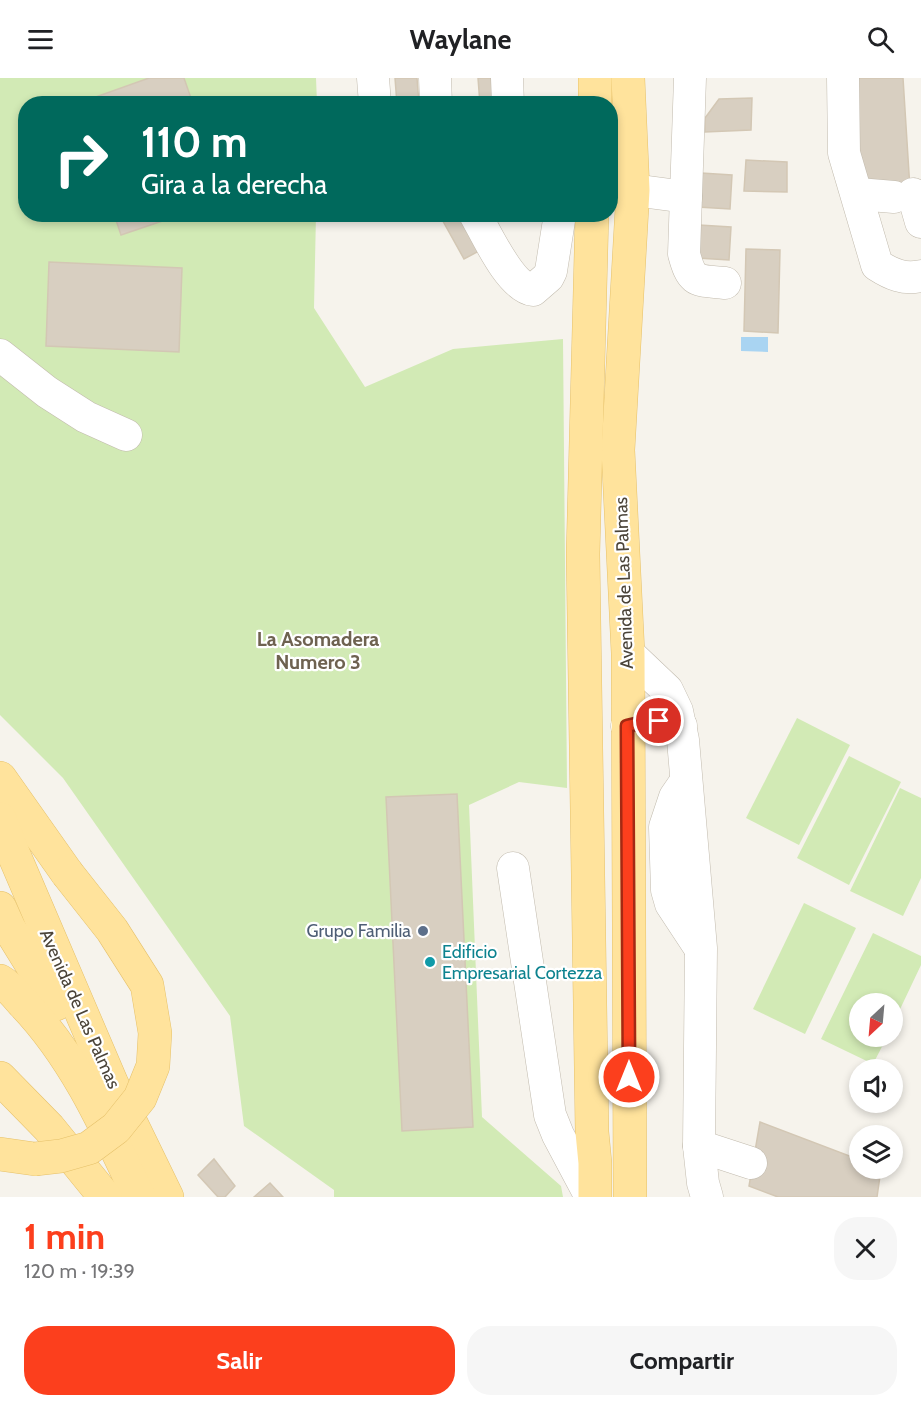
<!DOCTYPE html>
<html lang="es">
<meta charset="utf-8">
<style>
:root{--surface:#fff;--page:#f6f6f6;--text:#202124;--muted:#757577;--accent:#fc3f1d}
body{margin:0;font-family:Cabin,sans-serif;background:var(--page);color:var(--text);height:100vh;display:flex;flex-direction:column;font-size:22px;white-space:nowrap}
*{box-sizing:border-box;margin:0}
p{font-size:20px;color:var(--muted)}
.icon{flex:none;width:33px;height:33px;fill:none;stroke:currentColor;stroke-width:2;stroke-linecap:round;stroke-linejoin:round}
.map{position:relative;height:1119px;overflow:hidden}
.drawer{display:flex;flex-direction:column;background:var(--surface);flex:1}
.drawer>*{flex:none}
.banner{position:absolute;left:18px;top:18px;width:600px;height:126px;border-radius:24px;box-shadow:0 3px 9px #0003;background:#00695c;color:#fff;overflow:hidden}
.needle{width:39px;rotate:206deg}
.tools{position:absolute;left:849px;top:915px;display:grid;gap:12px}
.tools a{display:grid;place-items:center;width:54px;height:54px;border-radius:50%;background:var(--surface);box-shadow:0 3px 9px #0003;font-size:30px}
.pin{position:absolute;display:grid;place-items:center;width:51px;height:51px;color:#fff;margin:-26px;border:3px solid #fff;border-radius:50%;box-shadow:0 2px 6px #0007}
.me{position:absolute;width:66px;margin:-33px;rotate:0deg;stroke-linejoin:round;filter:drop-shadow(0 0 4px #0008)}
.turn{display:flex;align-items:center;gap:21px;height:126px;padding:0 24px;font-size:27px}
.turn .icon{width:78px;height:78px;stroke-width:2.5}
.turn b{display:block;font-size:42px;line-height:51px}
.round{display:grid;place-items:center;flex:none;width:63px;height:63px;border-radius:24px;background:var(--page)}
.headline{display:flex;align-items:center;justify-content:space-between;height:102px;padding:0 24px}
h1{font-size:36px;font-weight:700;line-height:45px;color:var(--accent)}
.action{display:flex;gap:12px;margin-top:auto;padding:12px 24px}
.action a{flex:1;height:69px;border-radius:24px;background:var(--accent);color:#fff;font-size:24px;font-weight:700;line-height:69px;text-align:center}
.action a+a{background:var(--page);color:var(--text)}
header{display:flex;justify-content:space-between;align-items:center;height:78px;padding:0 24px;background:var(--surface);font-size:27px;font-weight:700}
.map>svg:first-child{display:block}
</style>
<header><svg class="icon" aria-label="menu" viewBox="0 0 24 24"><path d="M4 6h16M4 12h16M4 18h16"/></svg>Waylane<svg class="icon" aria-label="search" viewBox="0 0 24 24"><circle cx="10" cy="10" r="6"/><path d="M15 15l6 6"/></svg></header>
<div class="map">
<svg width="921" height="1119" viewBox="0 0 921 1119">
<rect width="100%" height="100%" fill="#f6f3ec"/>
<g fill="#d2eab5">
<path d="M0,0H316L317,25L26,26V136L316,137L314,230L365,309L453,271L563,261L567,710L519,704L469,727L482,1039L561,1108L563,1119H334V1112L244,1048L230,938L63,700L0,637Z"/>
<path d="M797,640L850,667L799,767L746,740Z"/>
<path d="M849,678L901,704L849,807L797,780Z"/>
<path d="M900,710L921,720V800L903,838L850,813Z"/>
<path d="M804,825L856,850L805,956L753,931Z"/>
<path d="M873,855L921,878V887L893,946L892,926H860V958L887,959L873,986L821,961Z"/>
</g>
<path fill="#a9d4f2" d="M741,259H768V274L741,273Z"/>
<g fill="#d8cfc1" stroke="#d3c7b4" stroke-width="1.5">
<path d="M149,0H184L193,26H76Z"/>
<path d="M395,0H417L419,26H397Z"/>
<path d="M478,0H498L500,26H480Z"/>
<path d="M851,0H903L910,111L860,114Z"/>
<path d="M752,20L751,52L705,54V40L719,21Z"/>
<path d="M746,82L787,84V114L744,113Z"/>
<path d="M701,95L732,97L730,131L698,129Z"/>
<path d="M114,136H183L121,157Z"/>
<path d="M439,136H460L479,173L464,181Z"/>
<path d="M699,147L731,149L729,182L697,180Z"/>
<path d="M746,171L780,172L778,255L744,253Z"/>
<path d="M49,184L182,190L179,274L46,268Z"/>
<path d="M457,716L473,1049L402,1053L386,719Z"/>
<path d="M760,1044L860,1082V1090L881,1091L877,1119H778L749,1108Z"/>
<path d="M214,1081L235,1108L225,1119H218L198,1097Z"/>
<path d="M270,1105L283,1119H254Z"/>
</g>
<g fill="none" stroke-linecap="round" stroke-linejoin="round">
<g stroke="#c2bbae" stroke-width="33">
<g id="minor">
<path d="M373,0L375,26"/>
<path d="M435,0L436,26"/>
<path d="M507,0L508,26"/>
<path d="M690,0L684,176C692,206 697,202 725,205"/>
<path d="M843,0L844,75L877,187C891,196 904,202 921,198"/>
<path d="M633,112L686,119"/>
<path d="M858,116L894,119"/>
<path d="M913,116L921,144"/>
<path d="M475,136C487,157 510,209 533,212L548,199L551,193L560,136"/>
<path d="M0,277L47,314L86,339L126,357"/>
<path d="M628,575L667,612L677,633L683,662L701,870L699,1068L703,1105L707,1119"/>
<path d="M627,648C647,643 661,644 681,648"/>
<path d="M686,703L675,719L665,749L667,812L671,826L700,870"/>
<path d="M513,790L550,1037L558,1057L591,1119"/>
<path d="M699,1068L751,1085"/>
</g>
</g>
<g stroke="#e6c16a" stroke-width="34">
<g id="major">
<path d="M628,0L633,112L618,372L628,575L630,1119"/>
<path d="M595,26V0"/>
<path d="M592,136L583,476L592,1054L595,1085V1119"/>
<path d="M0,700L67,795"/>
<path d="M0,741L11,770L112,1006L167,1119"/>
<path d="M0,830L9,850L56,926"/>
<path d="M0,903C9,908 16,917 23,925C76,980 107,1051 139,1119"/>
<path d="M0,1000L49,1050L105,1119"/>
<path d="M0,1076L35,1081"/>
</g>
</g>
<use href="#minor" stroke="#fff" stroke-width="32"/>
<use href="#major" stroke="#ffe39c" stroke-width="33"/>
<g stroke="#e6c16a" stroke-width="34" stroke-linecap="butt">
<path id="major-bridge" d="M35,1081L61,1078L89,1070L116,1050L140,1020L153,988L155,955L147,907L112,852L67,795"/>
</g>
<use href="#major-bridge" stroke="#ffe39c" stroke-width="33"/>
</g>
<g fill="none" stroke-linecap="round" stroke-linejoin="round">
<g stroke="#a42913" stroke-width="15">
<path id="route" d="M629,999L627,648L644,644L659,643"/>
</g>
<use href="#route" stroke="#fc3f1d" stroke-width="10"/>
</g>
<circle fill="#5c6f8a" stroke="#fff" stroke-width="2" cx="423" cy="853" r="6"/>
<circle fill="#0f9aa8" stroke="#fff" stroke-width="2" cx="430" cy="884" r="6"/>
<g text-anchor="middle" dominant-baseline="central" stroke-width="4.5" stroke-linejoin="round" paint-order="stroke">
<g font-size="18" fill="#4b4439" stroke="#fff">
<text transform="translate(624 505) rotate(-92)">Avenida de Las Palmas</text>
<text transform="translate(80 931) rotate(66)">Avenida de Las Palmas</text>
</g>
<g font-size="18" fill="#4e5e75" stroke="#fff" text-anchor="end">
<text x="411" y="853">Grupo Familia</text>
</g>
<g font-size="18" fill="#0d838f" stroke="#fff" text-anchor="start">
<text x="442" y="874">Edificio<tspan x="442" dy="21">Empresarial Cortezza</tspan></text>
</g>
<g font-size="20" font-weight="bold" fill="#6e6250" stroke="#fff">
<text x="318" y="561">La Asomadera<tspan x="318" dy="23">Numero 3</tspan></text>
</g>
</g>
</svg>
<div class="tools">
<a><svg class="needle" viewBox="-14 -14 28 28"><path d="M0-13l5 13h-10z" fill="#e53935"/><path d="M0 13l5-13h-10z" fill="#757577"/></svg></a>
<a><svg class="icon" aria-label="sound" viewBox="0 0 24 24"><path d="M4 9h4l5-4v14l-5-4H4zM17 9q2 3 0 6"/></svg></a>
<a><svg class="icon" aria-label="layers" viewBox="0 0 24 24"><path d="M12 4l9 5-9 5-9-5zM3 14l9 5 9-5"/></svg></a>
</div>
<div class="pin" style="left:659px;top:643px;background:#d93025"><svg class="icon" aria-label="arrive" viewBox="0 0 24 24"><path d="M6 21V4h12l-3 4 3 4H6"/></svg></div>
<svg class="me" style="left:629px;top:999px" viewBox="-20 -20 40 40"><circle r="17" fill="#fc3f1d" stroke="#fff" stroke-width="3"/><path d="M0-11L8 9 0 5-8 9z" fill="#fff"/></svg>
<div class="banner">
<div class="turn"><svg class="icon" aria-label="right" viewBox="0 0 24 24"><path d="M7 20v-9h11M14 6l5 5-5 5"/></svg><div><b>110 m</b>Gira a la derecha</div></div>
</div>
</div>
<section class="drawer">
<div class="headline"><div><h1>1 min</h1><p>120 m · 19:39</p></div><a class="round"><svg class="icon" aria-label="close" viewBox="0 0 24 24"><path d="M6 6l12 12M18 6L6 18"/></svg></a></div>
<div class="action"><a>Salir</a><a>Compartir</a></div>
</section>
